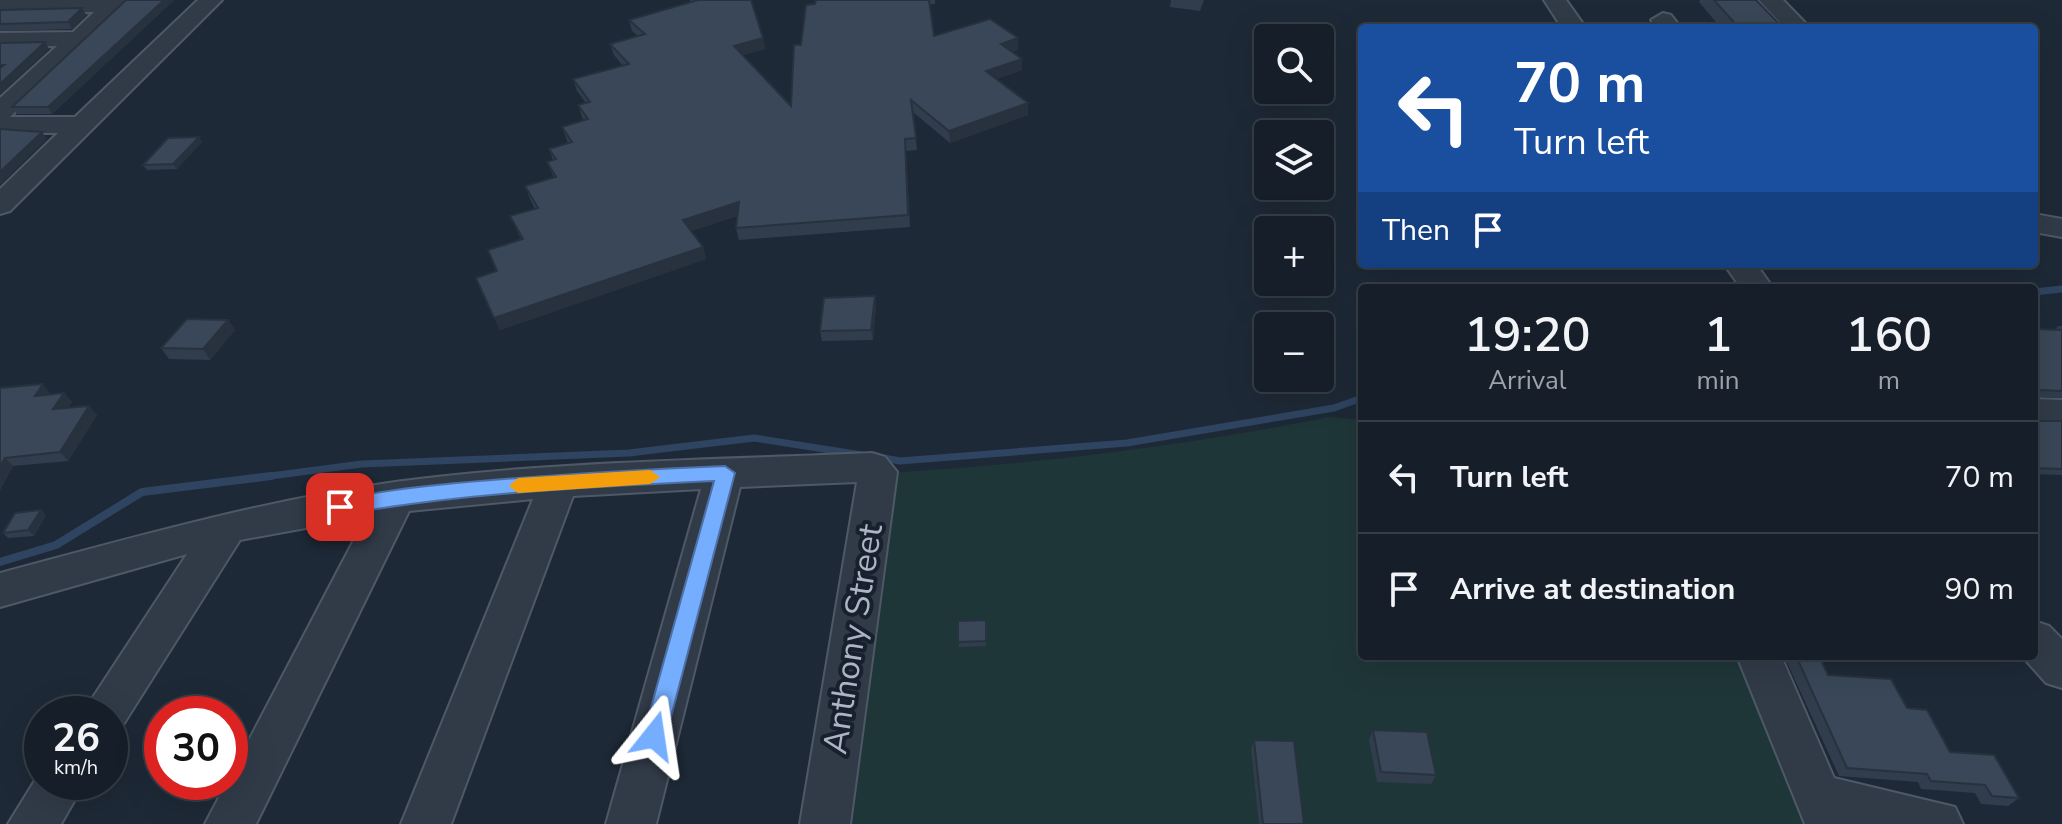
<!DOCTYPE html>
<meta charset="utf-8">
<style>
:root{--surface:#161f29;--page:#1f2731;--text:#f1f3f6;--muted:#9ea2a8;--line:#353d46}
body{margin:0;font-family:"Nunito Sans",sans-serif;background:var(--page);color:var(--text);height:100vh;display:flex;flex-direction:column;font-size:30px;white-space:nowrap}
*{box-sizing:border-box;margin:0}
p{font-size:26px;color:var(--muted)}
.icon{flex:none;width:44px;height:44px;fill:none;stroke:currentColor;stroke-width:2;stroke-linecap:round;stroke-linejoin:round}
.map{position:relative;flex:1;overflow:hidden}
.panel{position:absolute;left:1358px;top:284px;width:680px;height:376px;display:flex;flex-direction:column;background:var(--surface);border-radius:8px;box-shadow:0 8px 32px #0002,0 0 0 2px var(--line)}
.panel>*{flex:none}
.top-card{position:absolute;left:1358px;top:24px;width:680px;height:244px;border-radius:8px;box-shadow:0 8px 32px #0002,0 0 0 2px var(--line);background:#1a4fa0;color:#fff;overflow:hidden}
.controls{position:absolute;left:1254px;top:24px;display:grid;gap:16px}
.controls a{display:grid;place-items:center;width:80px;height:80px;border-radius:8px;background:var(--surface);box-shadow:0 8px 32px #0002,0 0 0 2px var(--line);font-size:40px}
.speed{position:absolute;left:24px;top:696px;display:flex;gap:16px;font-size:40px;font-weight:700;text-align:center}
.speed>*{display:grid;place-content:center;width:104px;height:104px;border-radius:50%;background:var(--surface);box-shadow:0 8px 32px #0002,0 0 0 2px var(--line);line-height:1}
.speed small{font-size:20px;font-weight:400}
.speed .limit{border:12px solid #d22;background:#fff;color:#111}
.pin{position:absolute;display:grid;place-items:center;width:68px;height:68px;color:#fff;margin:-34px;border-radius:16px;box-shadow:0 4px 12px #0006}
.me{position:absolute;width:88px;margin:-44px;rotate:15deg;stroke-linejoin:round;filter:drop-shadow(0 0 6px #0008)}
.turn{display:flex;align-items:center;gap:28px;height:168px;padding:0 24px;font-size:36px}
.turn .icon{width:104px;height:104px;stroke-width:2.5}
.turn b{display:block;font-size:56px;line-height:68px}
.then{display:flex;align-items:center;height:76px;padding:0 24px;background:#0003;gap:16px;font-size:30px}
.eta{display:flex;justify-content:space-evenly;align-items:center;height:136px;text-align:center}
.eta b{font-size:48px;font-weight:600;line-height:56px}
ul{padding:0;list-style:none}
li{display:flex;align-items:center;gap:24px;height:112px;padding:0 24px;border-top:2px solid var(--line)}
li div{flex:1}
li b{display:block;font-size:30px}
li em{font-style:normal}
.map>svg:first-child{display:block}
</style>
<div class="map">
<svg width="2062" height="824" viewBox="0 0 2062 824">
<rect width="100%" height="100%" fill="#1e2937"/>
<path fill="#1f3638" d="M1330,417L1362,420V656H1747L1809,824H841L888,473C1038,464 1183,446 1330,417Z"/>
<g fill="none" stroke-linecap="round" stroke-linejoin="round">
<g stroke="#2f4460" stroke-width="7">
<path d="M2034,292L2062,289"/>
<path d="M878,457L900,461L1127,443L1334,408L1362,398"/>
<path d="M255,478L362,464L629,453L754,438L862,455"/>
</g>
<path stroke="#2f4460" stroke-width="8" d="M0,562L56,545L142,492L271,476"/>
<g stroke="#4f5866" stroke-width="4">
<g id="minor">
<path d="M0,0H132L10,117H75L198,0H222L10,211L0,214V189L58,133H0V98L57,46L0,47V33L73,32L94,12L0,14Z"/>
<path d="M1544,0H1566L1586,28H1562Z"/>
<path d="M1759,0H1783L1810,28H1785Z"/>
<path d="M1663,13L1671,15L1681,28H1657L1651,20Z"/>
<path d="M2034,214L2062,219V237L2034,232Z"/>
<path d="M1724,264H1756L1773,288H1741Z"/>
<path d="M2034,399L2062,400V426L2034,425Z"/>
<path d="M872,453L885,457L897,472L850,824H800L857,482L740,487L656,824H606L701,489L573,496L451,824H401L533,499L409,511L256,824H205L366,517L240,540L121,728L110,733V714H82L187,554L0,607V573C131,538 260,501 395,482C553,461 714,460 872,453Z"/>
<path d="M2034,621L2049,626L2062,639V688L2046,683L2022,656H2034Z"/>
<path d="M1737,656H1781L1834,778L1955,807L1963,824H1805Z"/>
<path d="M42,769V782H85L61,824H8Z"/>
</g>
</g>
<use href="#minor" fill="#313b48" fill-rule="evenodd"/>
</g>
<g fill="#313d4c">
<path d="M126,0H174L52,114H17L12,107Z"/>
<path d="M690,0H751L763,38L765,49L743,55L791,106L801,45L816,0H935V4H930L934,36L1018,38V50L1012,52L1022,70L996,79L1028,103V115L950,143L913,112L917,150L906,151L910,227L739,240L736,228L737,216L691,231L703,247L706,259L500,330L476,278L497,272L521,239L510,216L535,209L530,199L525,186L554,178L547,162L553,160L549,149L568,143L562,127L584,121L582,117L578,105L586,103L577,91L573,79L623,66L614,55L610,44L638,36L632,31L629,20L691,2Z"/>
<path d="M1171,0H1204L1200,11L1170,7Z"/>
<path d="M1700,0H1756L1783,28H1721L1699,2Z"/>
<path d="M82,8L86,15L72,29L0,31V10Z"/>
<path d="M199,137L202,142L177,169L147,170L143,165Z"/>
<path d="M876,306L873,340L822,341L820,331Z"/>
<path d="M228,320L235,330L210,360L169,359L161,348Z"/>
<path d="M2058,326H2062V398L2038,397V421H2062V475L2034,474V329L2055,330Z"/>
<path d="M0,388L50,393L49,395L64,393L72,402L67,408L97,415L68,461L13,466L0,490Z"/>
<path d="M46,515L34,536L8,538L3,533Z"/>
<path d="M986,620V646L959,647L958,621Z"/>
<path d="M1784,656H1819L1828,675L1907,708L1950,752L2019,798L2008,806L1981,804L1975,793L1921,789L1918,782L1839,776Z"/>
<path d="M1373,730L1436,775L1431,784L1377,782L1369,740Z"/>
<path d="M1254,740L1304,824H1259L1251,749Z"/>
</g>
<g fill="#28323e">
<path d="M164,0H174L52,114L48,107Z"/>
<path d="M82,8L86,15L72,29L68,22Z"/>
<path d="M763,38L765,49L736,57L734,46Z"/>
<path d="M1018,38V50L1001,55V44Z"/>
<path d="M45,42L49,49L0,95V84Z"/>
<path d="M1022,59V70L986,82V71Z"/>
<path d="M1028,103V115L950,143L949,131Z"/>
<path d="M42,132L47,139L0,185V172Z"/>
<path d="M199,137L202,142L177,169L173,164Z"/>
<path d="M739,202L741,214L687,233L683,220Z"/>
<path d="M703,247L706,259L500,330L494,318Z"/>
<path d="M875,296L876,306L873,340L871,330Z"/>
<path d="M228,320L235,330L210,360L203,349Z"/>
<path d="M43,384L50,393L42,405L35,396Z"/>
<path d="M64,393L72,402L61,418L53,409Z"/>
<path d="M89,406L97,415L68,461L60,452Z"/>
<path d="M5,458L13,466L0,490V467Z"/>
<path d="M41,510L46,515L34,536L28,530Z"/>
</g>
<g fill="#394758" stroke="#28323e" stroke-width="2">
<path d="M126,0H164L48,107H12Z"/>
<path d="M698,0H751L763,38L734,46L791,106L794,45H801L806,5L815,4L816,0H929L934,36L990,19L1018,38L1001,44L1022,59L986,71L1028,103L949,131L911,100L916,138L905,139L908,215L736,228L739,202L683,220L703,247L494,318L476,278L497,271L488,250L523,239L510,216L538,208L525,186L556,177L547,162L556,159L549,149L572,142L562,127L588,119L578,105L590,102L573,79L629,64L610,44L645,34L629,20Z"/>
<path d="M1714,0H1756L1783,28H1739Z"/>
<path d="M82,8L68,22L0,24V10Z"/>
<path d="M45,42L0,84V68L4,65H0V43Z"/>
<path d="M0,129L42,132L0,172Z"/>
<path d="M199,137L173,164L143,165L168,138Z"/>
<path d="M875,296L871,330L820,331L824,298Z"/>
<path d="M187,319L228,320L203,349L161,348Z"/>
<path d="M2034,329L2062,330V391L2038,390V421H2062V469L2034,468Z"/>
<path d="M43,384L35,396L64,393L53,409L89,406L60,452L5,458L0,467V388Z"/>
<path d="M41,510L28,530L3,533L15,513Z"/>
<path d="M986,620V641L958,642V621Z"/>
<path d="M1796,656H1819L1828,675L1891,679L1907,708L1927,710L1950,752L1994,755L2019,798L1992,796L1985,785L1931,781L1927,774L1847,768Z"/>
<path d="M1373,730L1427,732L1436,775L1381,772Z"/>
<path d="M1254,740L1294,741L1304,824H1263Z"/>
</g>
<path fill="#76aeff" stroke="#4d71a6" stroke-width="2" d="M725,466L735,473L666,736L663,744L654,747L646,744L643,736L714,481C589,487 463,493 340,515L330,507C343,483 678,468 725,466Z"/>
<path fill="#f59e0b" d="M650,470L660,477L650,484L518,493L509,486L518,478Z"/>
<g text-anchor="middle" dominant-baseline="central" stroke-width="8" stroke-linejoin="round" paint-order="stroke">
<g font-size="34" fill="#abb5c5" stroke="#17202c">
<text transform="translate(853 639) rotate(-81)">Anthony Street</text>
</g>
</g>
</svg>
<div class="controls">
<a><svg class="icon" aria-label="search" viewBox="0 0 24 24"><circle cx="10" cy="10" r="6"/><path d="M15 15l6 6"/></svg></a>
<a><svg class="icon" aria-label="layers" viewBox="0 0 24 24"><path d="M12 4l9 5-9 5-9-5zM3 14l9 5 9-5"/></svg></a>
<a>+</a>
<a>−</a>
</div>
<div class="speed"><div>26<small>km/h</small></div><div class="limit">30</div></div>
<div class="pin" style="left:340px;top:507px;background:#d93025"><svg class="icon" aria-label="arrive" viewBox="0 0 24 24"><path d="M6 21V4h12l-3 4 3 4H6"/></svg></div>
<svg class="me" style="left:654px;top:736px" viewBox="-20 -20 40 40"><path d="M0-17L14 15 0 8-14 15z" fill="#76aeff" stroke="#fff" stroke-width="4"/></svg>
<div class="top-card">
<div class="turn"><svg class="icon" aria-label="left" viewBox="0 0 24 24"><path d="M17 20v-9H6M10 6l-5 5 5 5"/></svg><div><b>70 m</b>Turn left</div></div>
<div class="then">Then<svg class="icon" aria-label="arrive" viewBox="0 0 24 24"><path d="M6 21V4h12l-3 4 3 4H6"/></svg></div>
</div>
<section class="panel">
<div class="eta">
<div><b>19:20</b><p>Arrival</p></div>
<div><b>1</b><p>min</p></div>
<div><b>160</b><p>m</p></div>
</div>
<ul>
<li><svg class="icon" aria-label="left" viewBox="0 0 24 24"><path d="M17 20v-9H6M10 6l-5 5 5 5"/></svg><div><b>Turn left</b></div><em>70 m</em></li>
<li><svg class="icon" aria-label="arrive" viewBox="0 0 24 24"><path d="M6 21V4h12l-3 4 3 4H6"/></svg><div><b>Arrive at destination</b></div><em>90 m</em></li>
</ul>
</section>
</div>
